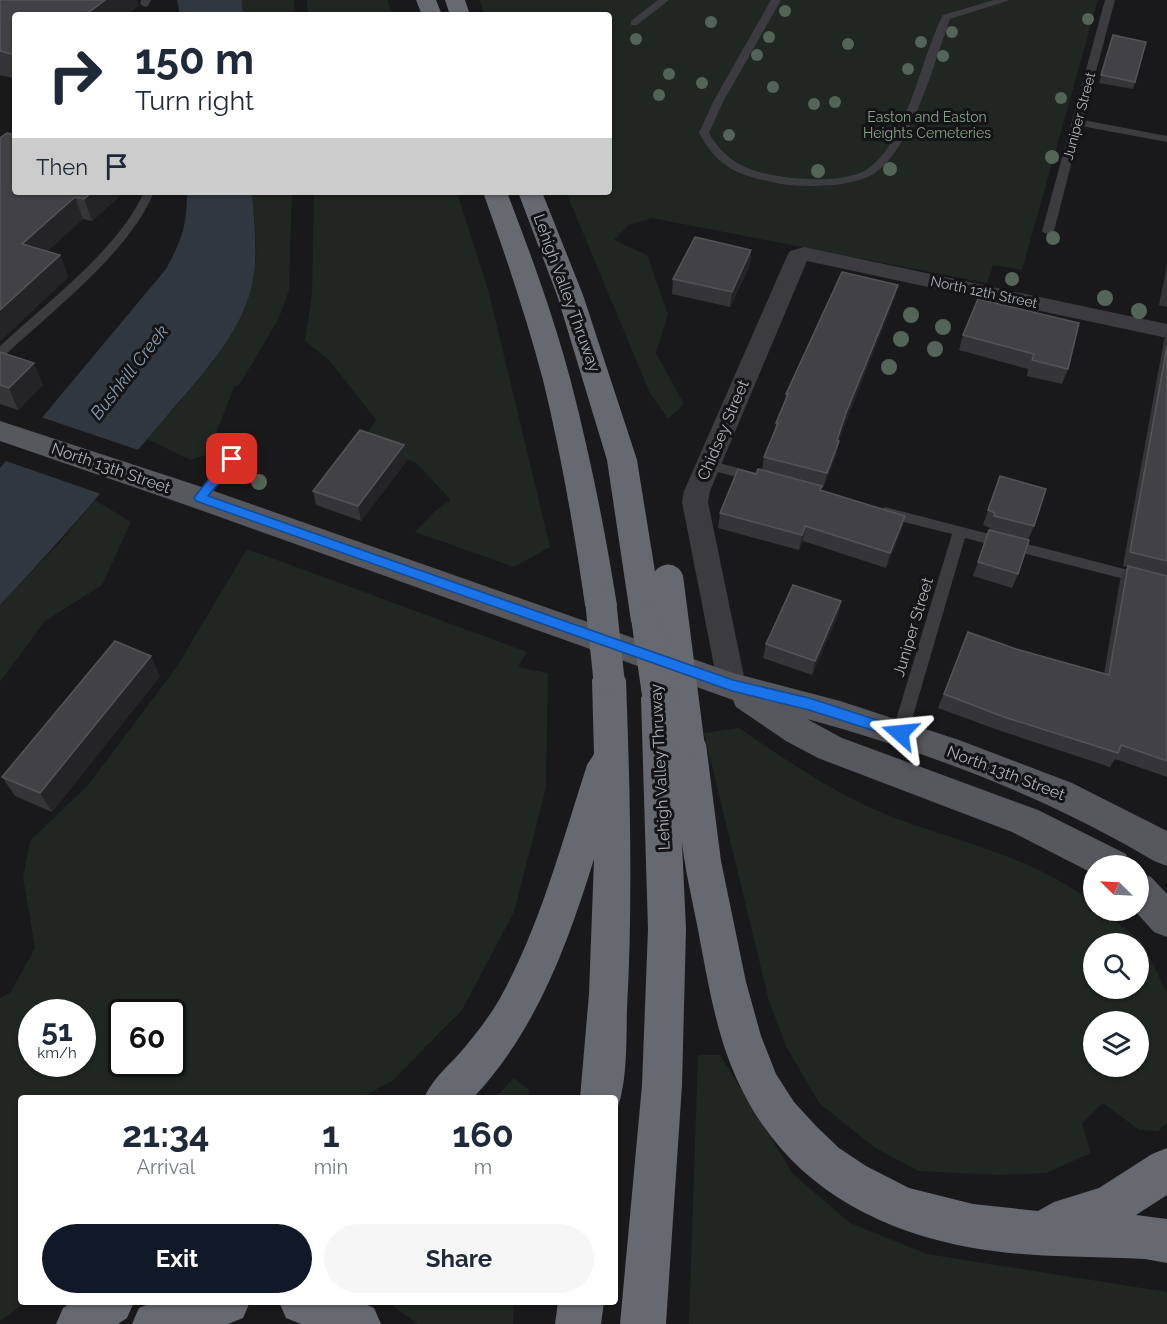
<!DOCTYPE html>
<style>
:root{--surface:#fff;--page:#f6f6f7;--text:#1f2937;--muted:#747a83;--accent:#111827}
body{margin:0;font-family:Raleway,sans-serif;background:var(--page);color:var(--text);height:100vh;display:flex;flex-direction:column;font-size:22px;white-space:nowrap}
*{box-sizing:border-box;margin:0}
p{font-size:20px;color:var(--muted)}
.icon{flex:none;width:33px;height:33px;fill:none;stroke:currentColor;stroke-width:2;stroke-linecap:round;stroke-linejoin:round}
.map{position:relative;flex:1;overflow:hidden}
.panel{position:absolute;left:18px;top:1095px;width:600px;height:210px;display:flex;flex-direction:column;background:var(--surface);border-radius:6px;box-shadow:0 2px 4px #0004}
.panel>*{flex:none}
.guide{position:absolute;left:12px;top:12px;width:600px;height:183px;border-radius:6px;box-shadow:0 2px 4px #0004;background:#fff;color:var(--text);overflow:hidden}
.needle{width:39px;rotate:294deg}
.buttons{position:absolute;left:1083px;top:855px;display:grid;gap:12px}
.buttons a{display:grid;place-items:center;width:66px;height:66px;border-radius:50%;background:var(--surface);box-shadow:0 2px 4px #0004;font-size:30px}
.speed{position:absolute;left:18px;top:999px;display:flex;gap:12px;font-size:30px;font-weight:700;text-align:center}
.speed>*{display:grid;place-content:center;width:78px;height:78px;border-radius:50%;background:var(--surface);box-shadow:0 2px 4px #0004;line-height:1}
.speed small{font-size:15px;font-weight:400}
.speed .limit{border:3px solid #111;border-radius:9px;background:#fff;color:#111}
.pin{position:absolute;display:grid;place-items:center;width:51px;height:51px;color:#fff;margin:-26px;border-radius:12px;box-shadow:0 3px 9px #0006}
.me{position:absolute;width:66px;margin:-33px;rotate:288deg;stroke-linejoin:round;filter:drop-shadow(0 0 4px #0008)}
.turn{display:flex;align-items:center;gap:21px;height:126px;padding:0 24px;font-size:27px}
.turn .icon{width:78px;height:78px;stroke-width:2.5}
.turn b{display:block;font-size:42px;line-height:51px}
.then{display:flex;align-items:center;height:57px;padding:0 24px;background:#0003;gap:12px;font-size:22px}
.eta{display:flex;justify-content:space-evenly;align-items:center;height:102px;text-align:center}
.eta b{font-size:36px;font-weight:700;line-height:42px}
.button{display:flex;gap:12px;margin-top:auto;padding:12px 24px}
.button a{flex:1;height:69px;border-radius:36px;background:var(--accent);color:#fff;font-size:24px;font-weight:700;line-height:69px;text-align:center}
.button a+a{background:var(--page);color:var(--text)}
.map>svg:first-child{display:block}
</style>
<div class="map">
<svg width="1167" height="1324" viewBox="0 0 1167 1324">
<rect width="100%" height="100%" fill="#19191b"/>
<g fill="#202621" fill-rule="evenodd">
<path d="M242,0H294V15H243Z"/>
<path d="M307,0H387L393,15H308Z"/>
<path d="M479,0H1098L1022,270L993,265L987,283L652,218L629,225L614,240L647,255L668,314L656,353L684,404L668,419L649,391L566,192H609V15H485Z"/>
<path d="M252,192H292L289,290L279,318L240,384L234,387L208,454L191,460L147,439C191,387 253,329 256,257C257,235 253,213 252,192Z"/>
<path d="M314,192H457L489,293L550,547L514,567L415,532L435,511L451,500L415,462L360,444L376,420L330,361L305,341L312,293Z"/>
<path d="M95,500L131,522L102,585L45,621L0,682V605L61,541Z"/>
<path d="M247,549L527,652L518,667L548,673L546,788L514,912L462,1010L392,1081L361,1098H21V1302H26L0,1321V998L10,993L35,948L23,877L30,841L88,785L176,668ZM32,1012H82V1064H32ZM122,1012H172V1064H122Z"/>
<path d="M739,728C786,760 832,792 885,814C955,842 1032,855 1093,903L1094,910L1102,911L1142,942L1167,993V1123L1158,1131L1139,1130L1103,1103L1082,1123L1091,1153L1046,1173L998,1175L918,1171L874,1147L819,1103L786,1046L769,1001L704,733ZM1094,944H1138V988H1094ZM1094,1022H1138V1066H1094Z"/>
<path d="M698,1055H720L793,1174L850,1223L927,1254L1167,1292V1324H689Z"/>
<path d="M514,1078L529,1090L528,1098H495Z"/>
<path d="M387,1302H514L513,1324H418Z"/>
</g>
<g fill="#30373e">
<path d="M177,0H242L243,15H180Z"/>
<path d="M187,192H252C254,226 260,263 249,296C235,342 191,387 161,423C108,485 56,546 0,605V468L166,269C182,239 187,226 187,192Z"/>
</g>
<path fill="#19191b" d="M38,416L141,451L104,495L3,460Z"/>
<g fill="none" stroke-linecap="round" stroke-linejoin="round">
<g fill="#3b3b40" fill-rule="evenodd">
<path d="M141,0H151L148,6L145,7L140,4Z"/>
<path d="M658,0H669L637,25H631V21Z"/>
<path d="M771,0H781L723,102L709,133C726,163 751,173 785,177C808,180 845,182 866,170C907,145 921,56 943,15L994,0H1010L950,19C935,60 912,148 875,173C853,188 801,188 776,183C738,175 718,168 699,133L713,102Z"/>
<path d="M1105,0H1115L1083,120L1167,136V142L1081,126L1054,231L1048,234L1044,233L1042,231Z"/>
<path d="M144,192H154C129,253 53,310 4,356L0,357V346C46,303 119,249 144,192Z"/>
<path d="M232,454L239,459L237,462L205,501H195L193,498L195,495L227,456Z"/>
<path d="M708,460L760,474L762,477L755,482L703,468L701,465L703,462Z"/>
<path d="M885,507L1167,580V590L965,538L908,733L906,738L900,739L894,738L892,733L952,534L880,516L878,512Z"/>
</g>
<path fill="#3b3b40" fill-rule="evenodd" d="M804,247L1167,324V338L807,261L710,491L708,502L746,686L742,694L732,698L722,694L718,686L682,502L684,491L787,256L790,251Z"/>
<g fill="#57585e" fill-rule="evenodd">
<path d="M0,421L211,490L733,673L840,701L959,740L1072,783L1167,831V866L1154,861C1047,797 928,752 807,719L842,738L1038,810L1126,854L1131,866H1094V874L1012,832L818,758L786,741L736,707L733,700L189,506L0,441Z"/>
<path d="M1138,872L1151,877L1167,894V937L1154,932L1134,910H1138Z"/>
</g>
<g fill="#676970" fill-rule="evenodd">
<path d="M416,0H436L442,15H422Z"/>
<path d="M445,0H465L470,15H450Z"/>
<path d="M483,192H507C531,255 554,317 571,382C590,455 605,530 617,605L612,614L601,617L590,614L585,605C574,529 561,454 543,380C526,316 505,254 483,192Z"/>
<path d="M518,192H542L583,295L637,460L663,621L658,630L647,634L636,630L631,621L607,460L557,295Z"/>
<path d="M609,667L621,670L626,680C630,790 633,899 627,1009C626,1042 628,1081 616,1113L615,1098H580L589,994L594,859C567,946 536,1031 473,1098H424C432,1080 445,1069 458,1055C473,1038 487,1020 499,1000C540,927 561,845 587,765L594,754L592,680L597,670Z"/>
<path d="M658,684L670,688L675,698L677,734L689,730L701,734L706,744L721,861L746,982L761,1036L776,1074L794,1102L816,1126L839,1148L866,1166L909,1188L973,1204L1038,1211L1054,1202L1099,1188L1152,1154L1167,1148V1195L1136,1215L1167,1219V1263L1145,1259C1088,1256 1030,1258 973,1248C855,1227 766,1167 726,1052C714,1017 708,982 701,946C695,911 686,877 682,843L686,929L682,1085L666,1324H620L642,1085L648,929L641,698L646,688Z"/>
<path d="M72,1302H134L127,1318L118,1324H56L63,1308Z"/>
<path d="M153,1302H250L243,1318L228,1324H132L139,1308Z"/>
<path d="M279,1302H361L374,1308L381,1324H301L286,1318Z"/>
<path d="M558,1302H604L601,1324H555Z"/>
</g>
<g stroke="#676970" stroke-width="31">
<path d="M668,580L689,744"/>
<path d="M601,605L609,680"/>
<path d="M647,621L658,698"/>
</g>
</g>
<g fill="#556458">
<circle cx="785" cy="11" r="6"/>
<circle cx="1088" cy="19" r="6"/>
<circle cx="711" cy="22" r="6"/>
<circle cx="952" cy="32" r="6"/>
<circle cx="769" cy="37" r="6"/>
<circle cx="636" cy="39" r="6"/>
<circle cx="921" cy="42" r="6"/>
<circle cx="848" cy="44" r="6"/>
<circle cx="757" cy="55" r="6"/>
<circle cx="943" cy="56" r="6"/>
<circle cx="908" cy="69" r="6"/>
<circle cx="669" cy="74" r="6"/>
<circle cx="702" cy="83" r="6"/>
<circle cx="773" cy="87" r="6"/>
<circle cx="659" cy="95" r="6"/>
<circle cx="1061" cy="98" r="6"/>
<circle cx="835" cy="102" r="6"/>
<circle cx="814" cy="104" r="6"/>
<circle cx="729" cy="135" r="6"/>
<circle cx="1052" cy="157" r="7"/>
<circle cx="890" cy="169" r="7"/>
<circle cx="818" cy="171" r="7"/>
<circle cx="1053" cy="238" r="7"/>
<circle cx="1012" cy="279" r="7"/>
<circle cx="1105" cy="298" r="8"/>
<circle cx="1139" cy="311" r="8"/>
<circle cx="911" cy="315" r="8"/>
<circle cx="943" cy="327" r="8"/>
<circle cx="901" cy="339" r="8"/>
<circle cx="935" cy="349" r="8"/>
<circle cx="889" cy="367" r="8"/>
<circle cx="259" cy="482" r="8"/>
</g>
<g fill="#353539">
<path d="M0,0H137L138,6L126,15H15V79L1,75L0,76Z"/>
<path d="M1113,35L1135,82L1133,89L1099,83Z"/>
<path d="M0,138L15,192H124L92,221L83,219L47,251L60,255L68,277L0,341Z"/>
<path d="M751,250L750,265L730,307L672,294L673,279Z"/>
<path d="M1167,265V307L1159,305Z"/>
<path d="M898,285L894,300L843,429L839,441L836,456L823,488L821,487V490L905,516L901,531L886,568L803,541L799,550L718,528L720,513L756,474L762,470L764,457L775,430L776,423L785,402L786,394Z"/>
<path d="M1079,323L1068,369L1062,384L1027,376L1028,369L959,350L963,335Z"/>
<path d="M1167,333V777L1115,759L1110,767L998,730L938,708L968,632L1016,649L1104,674L1120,580L1127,567L1123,566L1164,340Z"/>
<path d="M0,352L43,385L18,410L0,404Z"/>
<path d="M404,445L407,460L361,521L316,505L313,491Z"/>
<path d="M1000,476L1034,526L1028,540L1018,574L1012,588L973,576L990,528L983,525Z"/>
<path d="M841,601L838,615L812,675L763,658L766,644Z"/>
<path d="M160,676L52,812L15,796L2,777Z"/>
</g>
<g fill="#242427">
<path d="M105,0H137L138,6L126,15H85Z"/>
<path d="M92,192H124L92,221L84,199Z"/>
<path d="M75,197L83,219L31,266L22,244Z"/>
<path d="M751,250L750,265L730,307L732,292Z"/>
<path d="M60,255L68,277L0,341V310Z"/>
<path d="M898,285L894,300L843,429L838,442L839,441L836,456L823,488L827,473L846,413Z"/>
<path d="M34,363L43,385L18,410L9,388Z"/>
<path d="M404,445L407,460L361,521L358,506Z"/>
<path d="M905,516L901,531L886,568L890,553Z"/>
<path d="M805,526L803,541L799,550L802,535Z"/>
<path d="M841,601L838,615L812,675L815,661Z"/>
<path d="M151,656L160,676L52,812L40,793Z"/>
</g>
<g fill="#424246" stroke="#535458" stroke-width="1.5">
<path d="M0,0H105L85,15H15V55L0,51Z"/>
<path d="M1113,35L1146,42L1135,82L1101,75Z"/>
<path d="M7,133L15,135V192H92L84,199L75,197L22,244L60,255L0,310V138Z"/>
<path d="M695,237L751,250L732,292L673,279Z"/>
<path d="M842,272L898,285L846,413L837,440L839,441L827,473L764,457L778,423H776L788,394H786Z"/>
<path d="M978,299L1079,323L1068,369L1032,360L1034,354L963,335Z"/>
<path d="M1167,346V561L1130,552Z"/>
<path d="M0,352L34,363L9,388L0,385Z"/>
<path d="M360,430L404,445L358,506L313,491Z"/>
<path d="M738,469L756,474L758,469L822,486L820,490L905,516L890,553L805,526L802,535L720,513Z"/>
<path d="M1000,476L1046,489L1034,526L994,516L995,513L988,510Z"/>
<path d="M989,530L1029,540L1018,574L978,562Z"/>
<path d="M1128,566L1167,576V761L1121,745L1118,753L1004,717L944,694L968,632L1016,649L1109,675Z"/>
<path d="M793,585L841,601L815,661L766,644Z"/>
<path d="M115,641L151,656L40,793L2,777Z"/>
</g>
<path fill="#1a73e8" stroke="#114b97" stroke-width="1.5" d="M232,454L238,459L208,496L733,680L809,698L905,729L907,733L905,738L900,739L809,710L732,691L196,501L194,498L196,495L228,456Z"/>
<g text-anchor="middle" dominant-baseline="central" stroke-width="6" stroke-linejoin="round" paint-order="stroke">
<g font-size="14" fill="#adb0b9" stroke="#141416">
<text transform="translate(1079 116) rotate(-75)">Juniper Street</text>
<text transform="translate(984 292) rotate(12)">North 12th Street</text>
</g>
<g font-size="14" fill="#86a289" stroke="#141416">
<text x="927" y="117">Easton and Easton<tspan x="927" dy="16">Heights Cemeteries</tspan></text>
</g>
<g font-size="16" fill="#adb0b9" stroke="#141416">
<text transform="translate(567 293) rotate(70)">Lehigh Valley Thruway</text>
<text transform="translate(723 430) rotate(-67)">Chidsey Street</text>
<text transform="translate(111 468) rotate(19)">North 13th Street</text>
<text transform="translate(913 627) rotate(-73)">Juniper Street</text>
<text transform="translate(660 767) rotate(-93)">Lehigh Valley Thruway</text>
<text transform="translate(1006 773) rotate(21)">North 13th Street</text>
</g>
<g font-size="18" font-style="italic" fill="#889cb0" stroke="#141416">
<text transform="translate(129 372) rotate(-52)">Bushkill Creek</text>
</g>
</g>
</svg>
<div class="buttons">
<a><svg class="needle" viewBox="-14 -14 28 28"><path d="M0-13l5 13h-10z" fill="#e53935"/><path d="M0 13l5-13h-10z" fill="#747a83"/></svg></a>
<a><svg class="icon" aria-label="search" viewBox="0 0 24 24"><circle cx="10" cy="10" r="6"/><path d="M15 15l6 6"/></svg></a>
<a><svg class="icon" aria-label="layers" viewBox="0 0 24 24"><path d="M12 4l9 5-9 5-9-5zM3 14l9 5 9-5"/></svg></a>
</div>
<div class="speed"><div>51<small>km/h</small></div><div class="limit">60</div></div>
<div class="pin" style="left:232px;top:459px;background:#d93025"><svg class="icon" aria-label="arrive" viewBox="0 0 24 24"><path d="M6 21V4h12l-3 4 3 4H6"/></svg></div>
<svg class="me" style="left:900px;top:733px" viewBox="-20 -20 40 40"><path d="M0-17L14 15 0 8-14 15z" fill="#1a73e8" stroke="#fff" stroke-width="4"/></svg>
<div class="guide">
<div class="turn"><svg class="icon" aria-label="right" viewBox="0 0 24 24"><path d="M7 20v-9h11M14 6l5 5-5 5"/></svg><div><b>150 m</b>Turn right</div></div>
<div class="then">Then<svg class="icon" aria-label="arrive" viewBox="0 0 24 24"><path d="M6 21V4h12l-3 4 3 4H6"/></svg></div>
</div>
<section class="panel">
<div class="eta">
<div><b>21:34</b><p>Arrival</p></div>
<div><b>1</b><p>min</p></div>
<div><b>160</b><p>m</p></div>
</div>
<div class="button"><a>Exit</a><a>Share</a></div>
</section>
</div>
